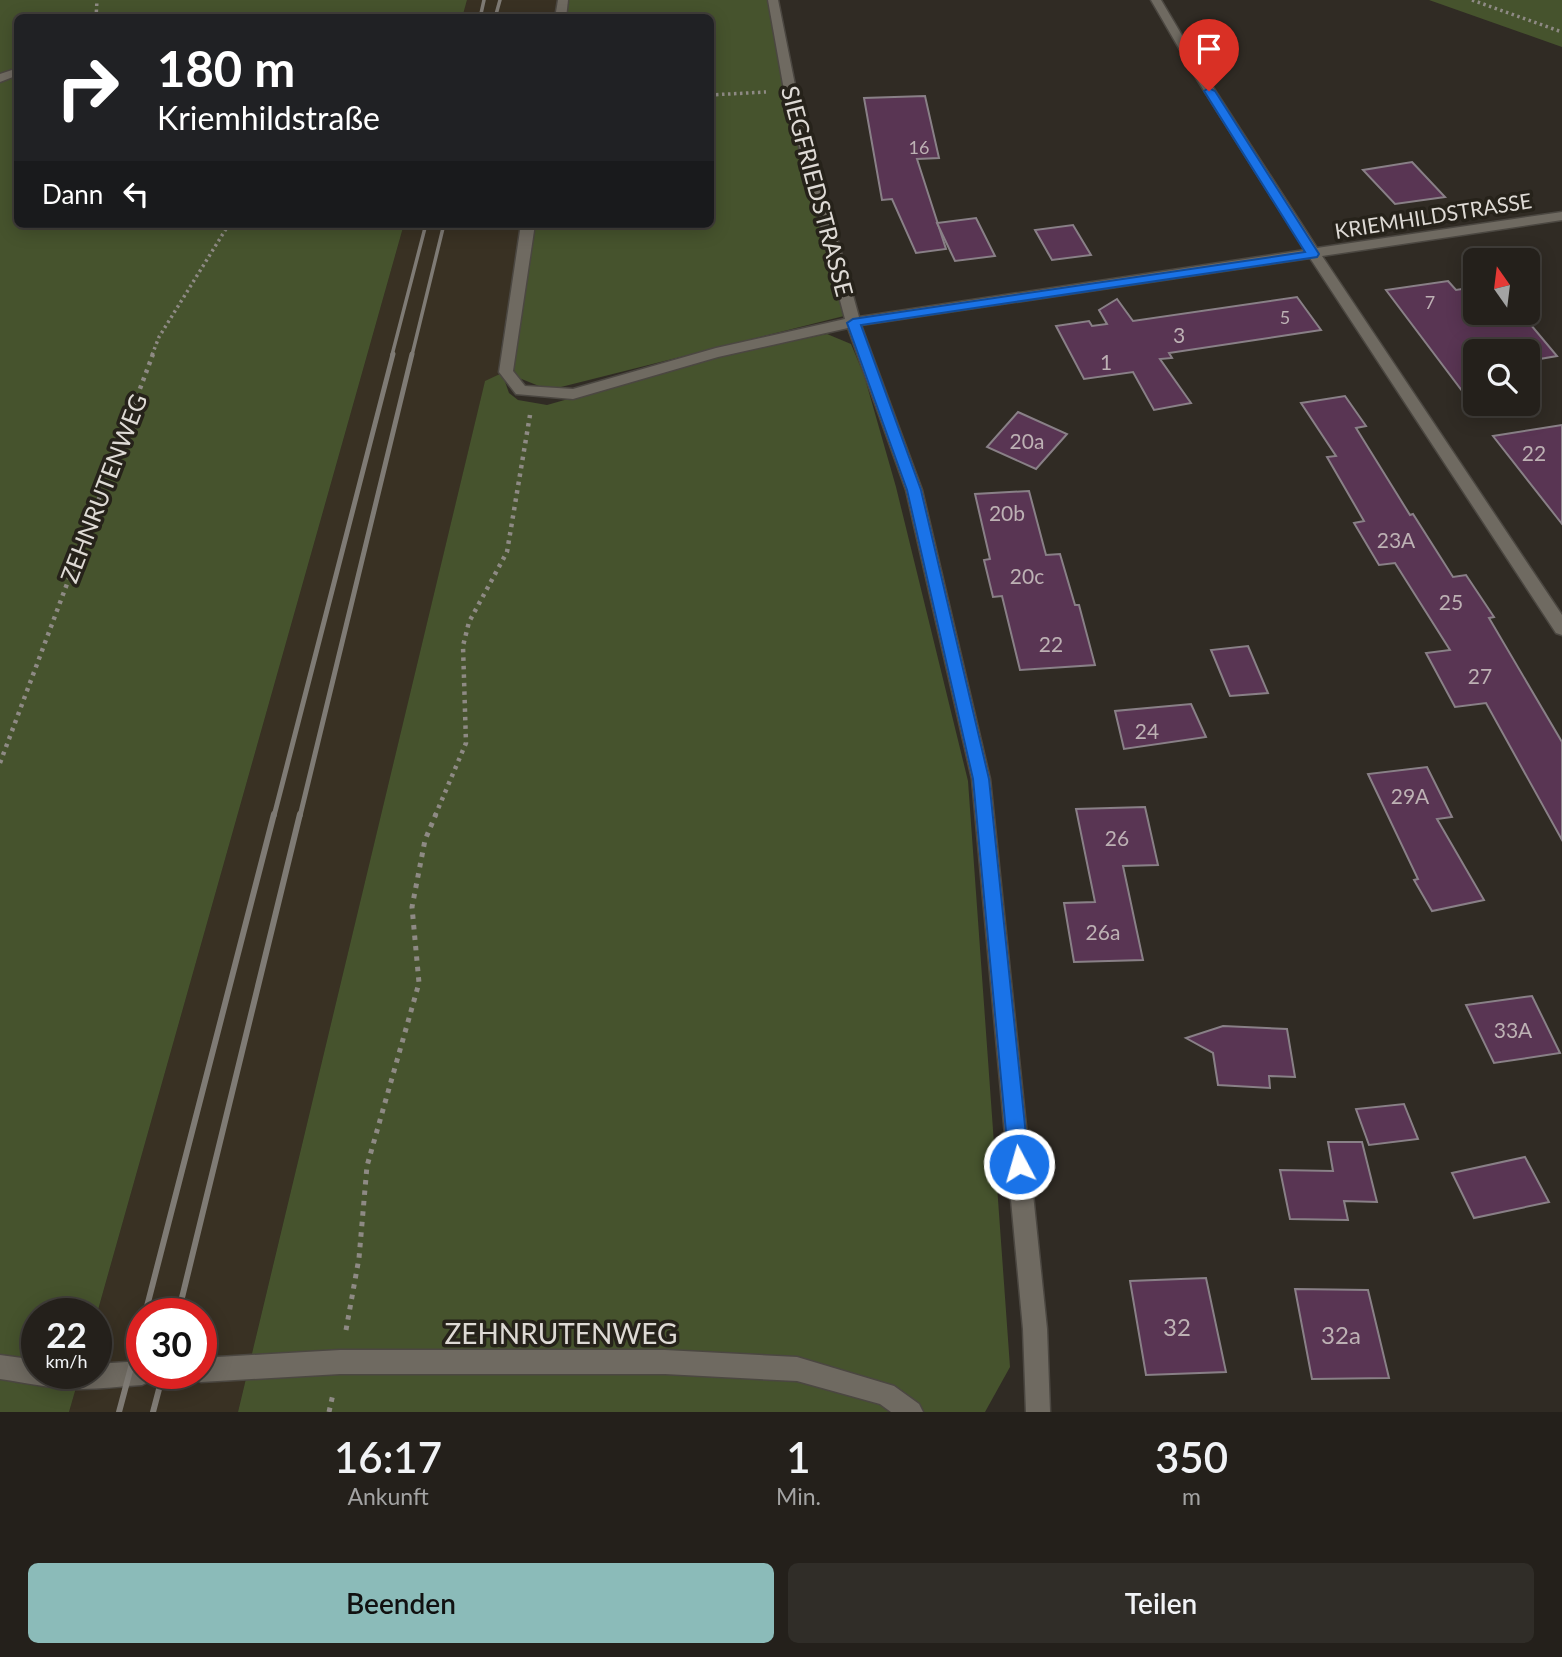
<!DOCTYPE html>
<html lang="de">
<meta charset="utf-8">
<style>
:root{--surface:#24201b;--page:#302d28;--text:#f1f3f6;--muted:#a3a3a3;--line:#413e3a;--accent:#8bbbb9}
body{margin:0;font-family:Lato,sans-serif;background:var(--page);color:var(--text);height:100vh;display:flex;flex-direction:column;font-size:26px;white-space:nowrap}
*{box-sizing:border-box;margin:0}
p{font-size:23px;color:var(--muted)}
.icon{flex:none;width:38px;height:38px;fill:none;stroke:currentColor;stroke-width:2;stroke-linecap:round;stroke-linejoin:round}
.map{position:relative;height:1412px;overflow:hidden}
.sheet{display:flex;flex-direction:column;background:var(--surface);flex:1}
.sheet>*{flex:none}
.banner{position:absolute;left:14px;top:14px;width:700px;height:214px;border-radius:10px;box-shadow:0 4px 18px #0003,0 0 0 2px var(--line);background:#202124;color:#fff;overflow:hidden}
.needle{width:46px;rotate:346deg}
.controls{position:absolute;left:1463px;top:248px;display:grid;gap:14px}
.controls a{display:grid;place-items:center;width:77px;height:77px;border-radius:10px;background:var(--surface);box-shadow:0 4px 18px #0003,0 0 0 2px var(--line);font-size:35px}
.speed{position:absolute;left:21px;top:1298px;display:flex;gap:14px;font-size:35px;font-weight:700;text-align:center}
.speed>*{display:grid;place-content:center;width:91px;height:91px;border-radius:50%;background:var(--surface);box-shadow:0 4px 18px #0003,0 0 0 2px var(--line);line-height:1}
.speed small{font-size:18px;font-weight:400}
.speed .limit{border:10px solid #d22;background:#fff;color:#111}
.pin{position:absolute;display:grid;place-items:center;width:60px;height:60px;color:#fff;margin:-72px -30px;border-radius:50% 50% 50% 0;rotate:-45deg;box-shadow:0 0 7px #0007}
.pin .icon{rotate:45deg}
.me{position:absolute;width:77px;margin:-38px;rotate:354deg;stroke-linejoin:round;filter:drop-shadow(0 0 5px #0008)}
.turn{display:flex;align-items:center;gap:24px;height:147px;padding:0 28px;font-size:32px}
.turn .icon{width:91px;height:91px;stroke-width:2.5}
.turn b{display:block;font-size:49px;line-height:60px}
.then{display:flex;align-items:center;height:66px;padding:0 28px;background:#0003;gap:14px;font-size:26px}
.eta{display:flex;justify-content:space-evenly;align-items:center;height:119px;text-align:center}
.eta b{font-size:42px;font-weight:600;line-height:49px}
.cta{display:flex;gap:14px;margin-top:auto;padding:14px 28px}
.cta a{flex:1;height:80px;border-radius:10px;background:var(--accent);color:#111;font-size:28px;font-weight:600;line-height:80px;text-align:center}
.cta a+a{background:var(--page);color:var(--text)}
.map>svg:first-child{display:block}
</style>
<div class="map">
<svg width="1562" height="1412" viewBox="0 0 1562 1412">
<rect width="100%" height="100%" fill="#302b24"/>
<g fill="#393123" fill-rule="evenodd">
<path d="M467,0H560L557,17L462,18Z"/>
<path d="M404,224H522L501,346L502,373L485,382L238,1412H69L80,1374H96V1317ZM142,1314H201V1374H142Z"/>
</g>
<g fill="#46532d">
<path d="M0,0H467L462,18H18V224H404L96,1317V1314H37V1374H80L69,1412H0Z"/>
<path d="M569,0H773L844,316L549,390L519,378L512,367L534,224H710V18L566,17Z"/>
<path d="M1429,0H1562V47Z"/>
<path d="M827,334L851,344L864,375L896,487L968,781L1010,1367L985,1412H238L485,381L502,373L509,393L518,400L547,405L712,358Z"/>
</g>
<g fill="#593553" stroke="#898087" stroke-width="2">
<path d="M925,96L939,158L917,159L946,249L916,253L892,199L882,200L864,98Z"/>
<path d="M1412,162L1445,197L1395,204L1363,170Z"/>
<path d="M976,218L995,256L955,261L937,223Z"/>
<path d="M1073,225L1091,255L1052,260L1035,230Z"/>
<path d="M1448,281L1456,290L1475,287V313H1521L1557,356L1528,361V352H1475V408L1386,290Z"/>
<path d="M1297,297L1321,330L1169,353L1172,358L1160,359L1191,403L1154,410L1133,372L1084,379L1056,326L1089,321L1092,326L1107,324L1099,310L1117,299L1133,321Z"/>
<path d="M1345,396L1366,426L1356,428L1410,515L1413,514L1453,577L1466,575L1494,617L1489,618L1562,742V840L1486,703L1455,707L1426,653L1450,650L1395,563L1379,565L1354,523L1364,521L1327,457L1336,456L1301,403Z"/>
<path d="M1018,412L1067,434L1036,469L987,447Z"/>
<path d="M1562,425V524L1493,436Z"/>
<path d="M1029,491L1046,555L1060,554L1075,605H1079L1095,665L1020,670L1002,596L993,597L984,560L990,559L975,494Z"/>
<path d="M1248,646L1268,693L1230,696L1211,650Z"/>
<path d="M1191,704L1206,737L1124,749L1115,711Z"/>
<path d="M1427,767L1452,817L1437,819L1484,900L1432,911L1414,880L1418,879L1368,774Z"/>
<path d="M1145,807L1158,865L1123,866L1143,960L1074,962L1064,903L1095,902L1076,809Z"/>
<path d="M1532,996L1560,1053L1494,1063L1466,1005Z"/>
<path d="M1223,1026L1287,1029L1295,1077L1269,1076L1270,1088L1218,1085L1213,1053L1186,1038Z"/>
<path d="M1404,1104L1418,1139L1369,1145L1356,1109Z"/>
<path d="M1328,1142H1362L1377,1202L1344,1201L1348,1220L1290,1219L1280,1170L1333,1171Z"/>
<path d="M1525,1157L1549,1202L1474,1218L1452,1173Z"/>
<path d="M1206,1278L1226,1372L1146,1375L1130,1281Z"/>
<path d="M1295,1289L1368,1290L1389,1378L1312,1379Z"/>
</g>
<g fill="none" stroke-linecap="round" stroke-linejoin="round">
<g stroke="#4b4741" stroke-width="3">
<g id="minor">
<path d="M558,0H568L566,18H555Z"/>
<path d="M768,0H778L796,90L859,317L1305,250L1198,81L1151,0H1161L1209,81L1317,248L1562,212V220L1322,256L1562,615V635L1556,633L1310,258L861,325L922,490L990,779L1047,1329L1050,1412H1026L1023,1329L972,779L906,490L848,328L718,357L573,399L516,394L499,372L521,224H535L513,371L525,386L573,389L716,348L845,319L784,90Z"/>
<path d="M18,68V75L0,82V74Z"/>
<path d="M340,1350H665L797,1357L894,1386L919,1404L923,1412H891L880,1404L797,1381L665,1374H340L201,1382L193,1378L191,1374H201V1358Z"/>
<path d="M0,1355L37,1360V1374H96V1364L142,1361V1374H154L150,1381L142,1385C122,1386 101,1389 81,1389C54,1389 27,1383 0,1379Z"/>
</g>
</g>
<g stroke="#8e8a84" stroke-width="3.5" stroke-dasharray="2.5 3.5" stroke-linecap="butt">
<path d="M1472,0L1562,32"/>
<path d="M96,18L97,0"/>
<path d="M710,95L766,92"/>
<path d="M152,355L159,337L229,224"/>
</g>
<g stroke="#8e8a84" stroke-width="4.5" stroke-dasharray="3.5 5" stroke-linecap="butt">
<path d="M0,763L153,354"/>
<path d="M435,816L466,743L463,646L469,622L507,552L530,415"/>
</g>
<g stroke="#8e8a84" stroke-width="5" stroke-dasharray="4.5 6" stroke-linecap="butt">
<path d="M346,1330L359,1258L367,1166L419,983L412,907L425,840L436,814"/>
<path d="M329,1412L333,1394"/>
</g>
<use href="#minor" fill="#6f6a61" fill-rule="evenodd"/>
<g stroke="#7f7b75" stroke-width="3.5">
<path d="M480,18L484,0"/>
<path d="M495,18L500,0"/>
<path d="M392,355L426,224"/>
<path d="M412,355L444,224"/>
</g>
<g stroke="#7f7b75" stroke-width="5">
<path d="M274,816L393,354"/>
<path d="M300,816L412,354"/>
</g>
<g stroke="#7f7b75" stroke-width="6">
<path d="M145,1314L274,814"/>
<path d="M178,1314L300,814"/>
<path d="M119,1412L142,1326"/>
<path d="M153,1412L163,1374"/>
</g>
</g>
<path fill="#1a73e8" stroke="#114b97" stroke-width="2" d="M1209,88L1215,91L1319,254L1317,257L861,325L921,490L989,779L1029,1164L1026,1170L1019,1173L1012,1170L1009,1164L973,779L907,490L847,323L853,319L1305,252L1204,91Z"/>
<g text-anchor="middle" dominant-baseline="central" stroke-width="7" stroke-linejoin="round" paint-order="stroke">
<g font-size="18" fill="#bdb1b4">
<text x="919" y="147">16</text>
<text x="1430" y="302">7</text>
<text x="1285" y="317">5</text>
</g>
<g font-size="21" fill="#dedad5" stroke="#26221a">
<text transform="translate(1433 215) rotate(-9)">KRIEMHILDSTRASSE</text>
</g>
<g font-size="21" fill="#bdb1b4">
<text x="1179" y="334">3</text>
<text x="1106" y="361">1</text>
<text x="1027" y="440">20a</text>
<text x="1534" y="452">22</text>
<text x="1007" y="512">20b</text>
<text x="1396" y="539">23A</text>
<text x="1027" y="575">20c</text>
<text x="1451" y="601">25</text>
<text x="1051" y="643">22</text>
<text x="1480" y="675">27</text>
<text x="1147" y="730">24</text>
<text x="1410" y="795">29A</text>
<text x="1117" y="837">26</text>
<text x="1103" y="931">26a</text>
<text x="1513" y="1029">33A</text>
</g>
<g font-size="24" fill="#dedad5" stroke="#26221a">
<text transform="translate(818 191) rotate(75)">SIEGFRIEDSTRASSE</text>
<text transform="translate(103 488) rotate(-69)">ZEHNRUTENWEG</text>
</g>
<g font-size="24" fill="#bdb1b4">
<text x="1177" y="1326">32</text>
<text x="1341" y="1334">32a</text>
</g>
<g font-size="28" fill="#dedad5" stroke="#26221a">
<text x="561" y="1333">ZEHNRUTENWEG</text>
</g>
</g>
</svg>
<div class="controls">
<a><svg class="needle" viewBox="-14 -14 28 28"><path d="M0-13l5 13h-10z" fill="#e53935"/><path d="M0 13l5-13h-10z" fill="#a3a3a3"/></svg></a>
<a><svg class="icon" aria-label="search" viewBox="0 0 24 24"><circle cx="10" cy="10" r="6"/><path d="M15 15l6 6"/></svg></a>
</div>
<div class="speed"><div>22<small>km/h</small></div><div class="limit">30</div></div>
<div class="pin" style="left:1209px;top:91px;background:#d93025"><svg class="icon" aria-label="arrive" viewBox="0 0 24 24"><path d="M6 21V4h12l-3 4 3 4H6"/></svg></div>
<svg class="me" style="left:1019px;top:1164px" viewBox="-20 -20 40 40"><circle r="17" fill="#1a73e8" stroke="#fff" stroke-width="3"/><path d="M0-11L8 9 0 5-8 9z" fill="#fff"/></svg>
<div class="banner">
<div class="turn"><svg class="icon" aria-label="right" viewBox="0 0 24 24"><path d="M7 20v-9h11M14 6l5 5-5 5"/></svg><div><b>180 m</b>Kriemhildstraße</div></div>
<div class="then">Dann<svg class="icon" aria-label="left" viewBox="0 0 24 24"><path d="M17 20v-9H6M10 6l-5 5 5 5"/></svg></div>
</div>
</div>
<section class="sheet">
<div class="eta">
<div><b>16:17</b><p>Ankunft</p></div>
<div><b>1</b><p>Min.</p></div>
<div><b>350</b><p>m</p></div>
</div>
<div class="cta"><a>Beenden</a><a>Teilen</a></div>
</section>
